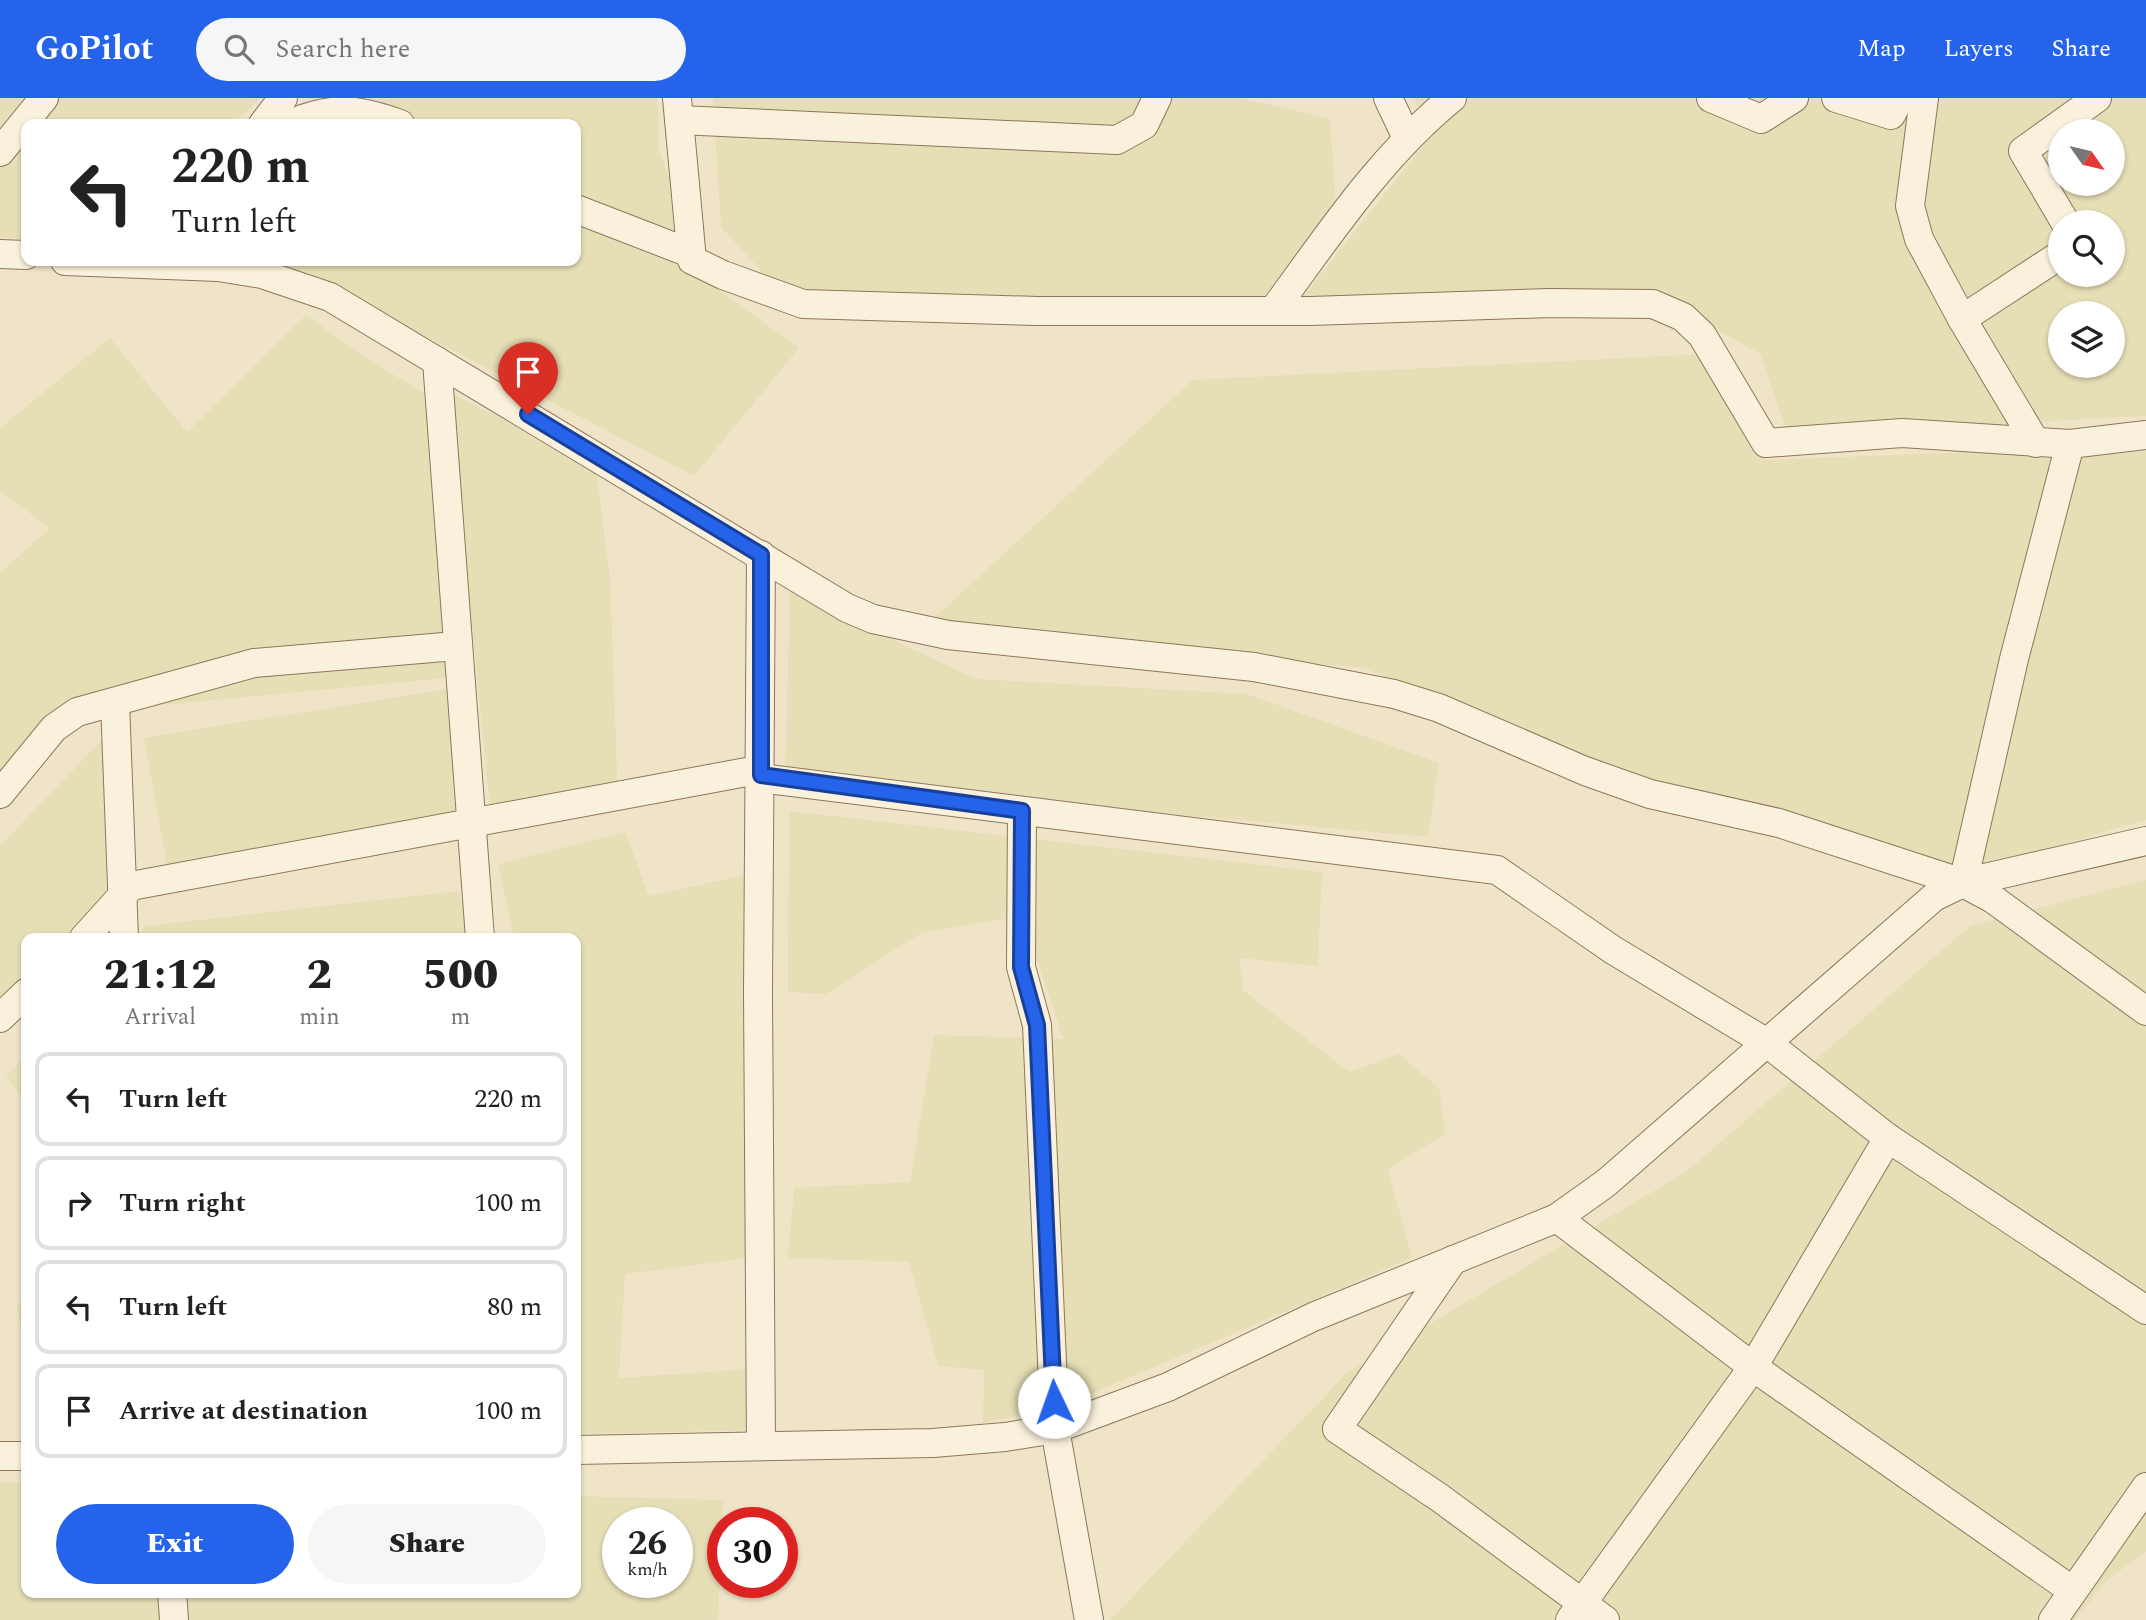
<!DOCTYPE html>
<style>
:root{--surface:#fff;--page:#f6f6f6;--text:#222;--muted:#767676;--line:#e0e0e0;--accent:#2563eb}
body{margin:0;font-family:Spectral,serif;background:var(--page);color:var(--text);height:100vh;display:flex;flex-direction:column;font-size:26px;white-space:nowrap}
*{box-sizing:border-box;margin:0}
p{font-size:23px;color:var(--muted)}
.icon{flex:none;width:38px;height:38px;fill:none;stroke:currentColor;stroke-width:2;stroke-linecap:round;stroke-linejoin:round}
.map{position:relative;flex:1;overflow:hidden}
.panel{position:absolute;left:21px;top:835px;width:560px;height:665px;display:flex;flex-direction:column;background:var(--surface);border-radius:14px;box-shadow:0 2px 5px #0004}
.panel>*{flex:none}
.top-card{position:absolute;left:21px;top:21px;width:560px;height:147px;border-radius:14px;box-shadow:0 2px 5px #0004;background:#fff;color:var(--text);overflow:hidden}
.needle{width:46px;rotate:124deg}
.tools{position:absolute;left:2048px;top:21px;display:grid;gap:14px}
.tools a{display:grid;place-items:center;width:77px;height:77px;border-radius:50%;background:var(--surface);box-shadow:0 2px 5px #0004;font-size:35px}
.speed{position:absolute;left:602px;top:1409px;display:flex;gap:14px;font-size:35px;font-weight:700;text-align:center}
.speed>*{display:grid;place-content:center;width:91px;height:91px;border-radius:50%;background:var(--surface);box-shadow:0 2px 5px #0004;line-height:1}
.speed small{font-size:18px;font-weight:400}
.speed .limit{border:10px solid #d22;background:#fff;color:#111}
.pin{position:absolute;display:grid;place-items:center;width:60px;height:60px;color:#fff;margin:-72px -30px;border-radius:50% 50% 50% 0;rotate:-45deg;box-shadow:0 0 7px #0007}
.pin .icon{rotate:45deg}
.me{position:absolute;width:77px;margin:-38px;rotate:357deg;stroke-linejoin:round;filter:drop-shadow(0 0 5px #0008)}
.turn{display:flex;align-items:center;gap:24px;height:147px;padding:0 35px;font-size:32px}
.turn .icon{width:91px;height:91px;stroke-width:2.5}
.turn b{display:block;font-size:49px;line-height:60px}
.eta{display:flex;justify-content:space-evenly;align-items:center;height:119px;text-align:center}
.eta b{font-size:42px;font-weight:800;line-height:49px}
.button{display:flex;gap:14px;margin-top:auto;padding:14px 35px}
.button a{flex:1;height:80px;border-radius:42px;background:var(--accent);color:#fff;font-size:28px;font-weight:800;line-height:80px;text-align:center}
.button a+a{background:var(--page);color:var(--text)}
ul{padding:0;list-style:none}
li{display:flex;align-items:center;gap:21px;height:94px;margin:0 14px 10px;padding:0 21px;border:4px solid var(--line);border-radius:14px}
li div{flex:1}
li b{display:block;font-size:26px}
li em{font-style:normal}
header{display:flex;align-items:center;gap:42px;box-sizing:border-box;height:98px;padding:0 35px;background:var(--accent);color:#fff}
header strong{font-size:33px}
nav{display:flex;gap:38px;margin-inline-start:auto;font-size:24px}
.search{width:490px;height:63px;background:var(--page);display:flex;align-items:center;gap:18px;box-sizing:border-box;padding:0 24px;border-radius:38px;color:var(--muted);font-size:26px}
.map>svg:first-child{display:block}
</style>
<header>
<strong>GoPilot</strong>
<div class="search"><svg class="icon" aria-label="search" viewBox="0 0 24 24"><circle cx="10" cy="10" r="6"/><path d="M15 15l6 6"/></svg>Search here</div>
<nav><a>Map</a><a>Layers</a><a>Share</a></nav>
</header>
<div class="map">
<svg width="2146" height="1522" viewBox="0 0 2146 1522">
<rect width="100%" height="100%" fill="#f0e4c8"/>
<g fill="#e6deb5" fill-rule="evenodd">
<path d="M0,0H261L232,26H26V142L0,139Z"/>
<path d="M309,0H658L659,53L709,185L799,250L694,378L404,227L217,163H576V26H286Z"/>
<path d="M713,0H1242L1330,21L1336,109L1274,218L789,203L721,129Z"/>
<path d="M1414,0H2146V318L1788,337L1760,256L1698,221L1301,201L1431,38ZM2060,33H2112V86H2060ZM2060,124H2112V177H2060ZM2060,215H2112V268H2060Z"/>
<path d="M306,217L356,253L439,305L446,580L129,610L63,612L0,682V475L50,430L0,393V330L110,240L187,334Z"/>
<path d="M1703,256L1766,362L2146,347V722L1967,774L1631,685L1364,570L921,532L1193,282Z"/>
<path d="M449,294L596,369L610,480L618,700L491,720Z"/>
<path d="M790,493L976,581L1247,596L1439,665L1428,739L785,681Z"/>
<path d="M458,589L468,736L168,772L144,640Z"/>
<path d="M106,638L137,790L87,840H26V902L0,928V748Z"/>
<path d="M789,713L1322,774L1318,868L1239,860L1243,892L1349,974L1399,956L1439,990L1445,1036L1388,1071L1412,1160L1064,1307L983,1325L984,1272L938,1268L909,1164L788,1160L794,1090L910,1084L934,937L1063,941L1023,818L921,835L826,896L788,894Z"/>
<path d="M625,734L649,798L755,775L756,1159L625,1176L619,1280L767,1270L768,1332L576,1336V840H514L498,766Z"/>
<path d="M2146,782V1454L2108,1481L2075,1522H1110L1348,1274L1686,1074L1970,828Z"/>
<path d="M459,793L472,840H134L145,828Z"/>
<path d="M26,957V1006L6,979Z"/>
<path d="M26,1197V1262L17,1208Z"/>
<path d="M0,1384L26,1385V1494H576V1398L723,1402L718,1522H0ZM618,1424H677V1484H618Z"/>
</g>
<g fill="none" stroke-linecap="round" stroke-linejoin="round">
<g stroke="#8d765c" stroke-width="30">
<g id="minor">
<path d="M677,0L692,162L723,177L803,206L1037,213H1311L1550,205L1653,206L1683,219L1702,237L1766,345L1902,335L2070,346L2146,337"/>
<path d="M1388,0L1407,40"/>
<path d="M1711,0L1761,21L1794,0"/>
<path d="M1836,0L1891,17L1900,0"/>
<path d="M1924,0L1910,108L1919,141L1962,221L2036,345"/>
<path d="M679,22L1117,42L1144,27L1157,0"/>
<path d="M263,26L283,0"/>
<path d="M289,26C333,8 356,10 400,26"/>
<path d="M0,54L44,0"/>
<path d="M576,111L690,155"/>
<path d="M2065,124L2023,53L2097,0"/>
<path d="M0,156L26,157"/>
<path d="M65,163L218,169L262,176L330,199L847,510L873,521L948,537L1254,569L1394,596L1439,610L1585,673L1650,696L1779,725L1963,785L1993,801L2146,913"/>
<path d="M1273,213C1328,138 1380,59 1452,0"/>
<path d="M1962,221L2060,157"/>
<path d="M437,263L480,840"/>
<path d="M115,604L124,840"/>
<path d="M0,696L54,630L77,614L254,565L456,548"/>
<path d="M1022,713L1021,869L1037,927L1055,1331L1089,1522"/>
<path d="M1963,785L2014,561L2070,346"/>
<path d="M84,840L131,788L752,673L768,681L1497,772L1613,852L1767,945L1888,1040L2146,1212"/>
<path d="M0,920L26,895"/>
<path d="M1557,1120L1753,1269L2073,1493"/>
<path d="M1453,1162L1337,1331L1440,1400L1605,1522"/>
<path d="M761,1348L758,895L761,457"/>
<path d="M576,1352L933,1345L1005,1339L1055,1331L1168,1289L1313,1219L1557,1120L1606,1085L1934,799L1963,785L2146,743"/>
<path d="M0,1358H26"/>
<path d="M172,1494L174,1522"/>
<path d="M1570,1522L1753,1269L1888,1040"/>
<path d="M2053,1522L2146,1389"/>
</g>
</g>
<use href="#minor" stroke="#faf1dc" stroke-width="28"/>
</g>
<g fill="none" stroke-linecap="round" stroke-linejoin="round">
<g stroke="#184099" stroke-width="18">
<path id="route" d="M528,316L761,457V677L1022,713L1021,869L1037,927L1054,1304"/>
</g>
<use href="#route" stroke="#2563eb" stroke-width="12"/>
</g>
</svg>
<div class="tools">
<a><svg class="needle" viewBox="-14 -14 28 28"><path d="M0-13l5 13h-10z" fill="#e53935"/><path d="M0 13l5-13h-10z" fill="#767676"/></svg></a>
<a><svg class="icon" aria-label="search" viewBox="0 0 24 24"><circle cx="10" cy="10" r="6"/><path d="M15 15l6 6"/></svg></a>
<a><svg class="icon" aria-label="layers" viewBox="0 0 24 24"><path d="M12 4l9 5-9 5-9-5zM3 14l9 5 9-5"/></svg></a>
</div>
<div class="speed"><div>26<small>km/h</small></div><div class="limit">30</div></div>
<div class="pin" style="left:528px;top:316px;background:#d93025"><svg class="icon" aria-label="arrive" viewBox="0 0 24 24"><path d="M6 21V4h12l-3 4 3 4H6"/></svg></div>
<svg class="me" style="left:1054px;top:1304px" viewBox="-20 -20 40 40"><circle r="19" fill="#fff"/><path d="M0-13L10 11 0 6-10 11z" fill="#2563eb"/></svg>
<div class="top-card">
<div class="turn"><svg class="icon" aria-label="left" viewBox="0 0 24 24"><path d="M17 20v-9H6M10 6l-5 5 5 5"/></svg><div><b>220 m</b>Turn left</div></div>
</div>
<section class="panel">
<div class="eta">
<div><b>21:12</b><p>Arrival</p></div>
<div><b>2</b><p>min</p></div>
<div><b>500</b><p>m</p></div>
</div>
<ul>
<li><svg class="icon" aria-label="left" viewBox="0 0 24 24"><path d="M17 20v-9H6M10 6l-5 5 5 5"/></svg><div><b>Turn left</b></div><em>220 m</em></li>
<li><svg class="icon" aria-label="right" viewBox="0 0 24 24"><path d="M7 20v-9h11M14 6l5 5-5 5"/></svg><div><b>Turn right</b></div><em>100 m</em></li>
<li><svg class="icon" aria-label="left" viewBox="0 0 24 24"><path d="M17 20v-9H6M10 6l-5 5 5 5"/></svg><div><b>Turn left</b></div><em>80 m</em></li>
<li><svg class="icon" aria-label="arrive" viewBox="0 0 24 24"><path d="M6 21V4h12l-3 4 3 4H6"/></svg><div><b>Arrive at destination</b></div><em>100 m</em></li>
</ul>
<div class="button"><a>Exit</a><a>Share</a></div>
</section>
</div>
